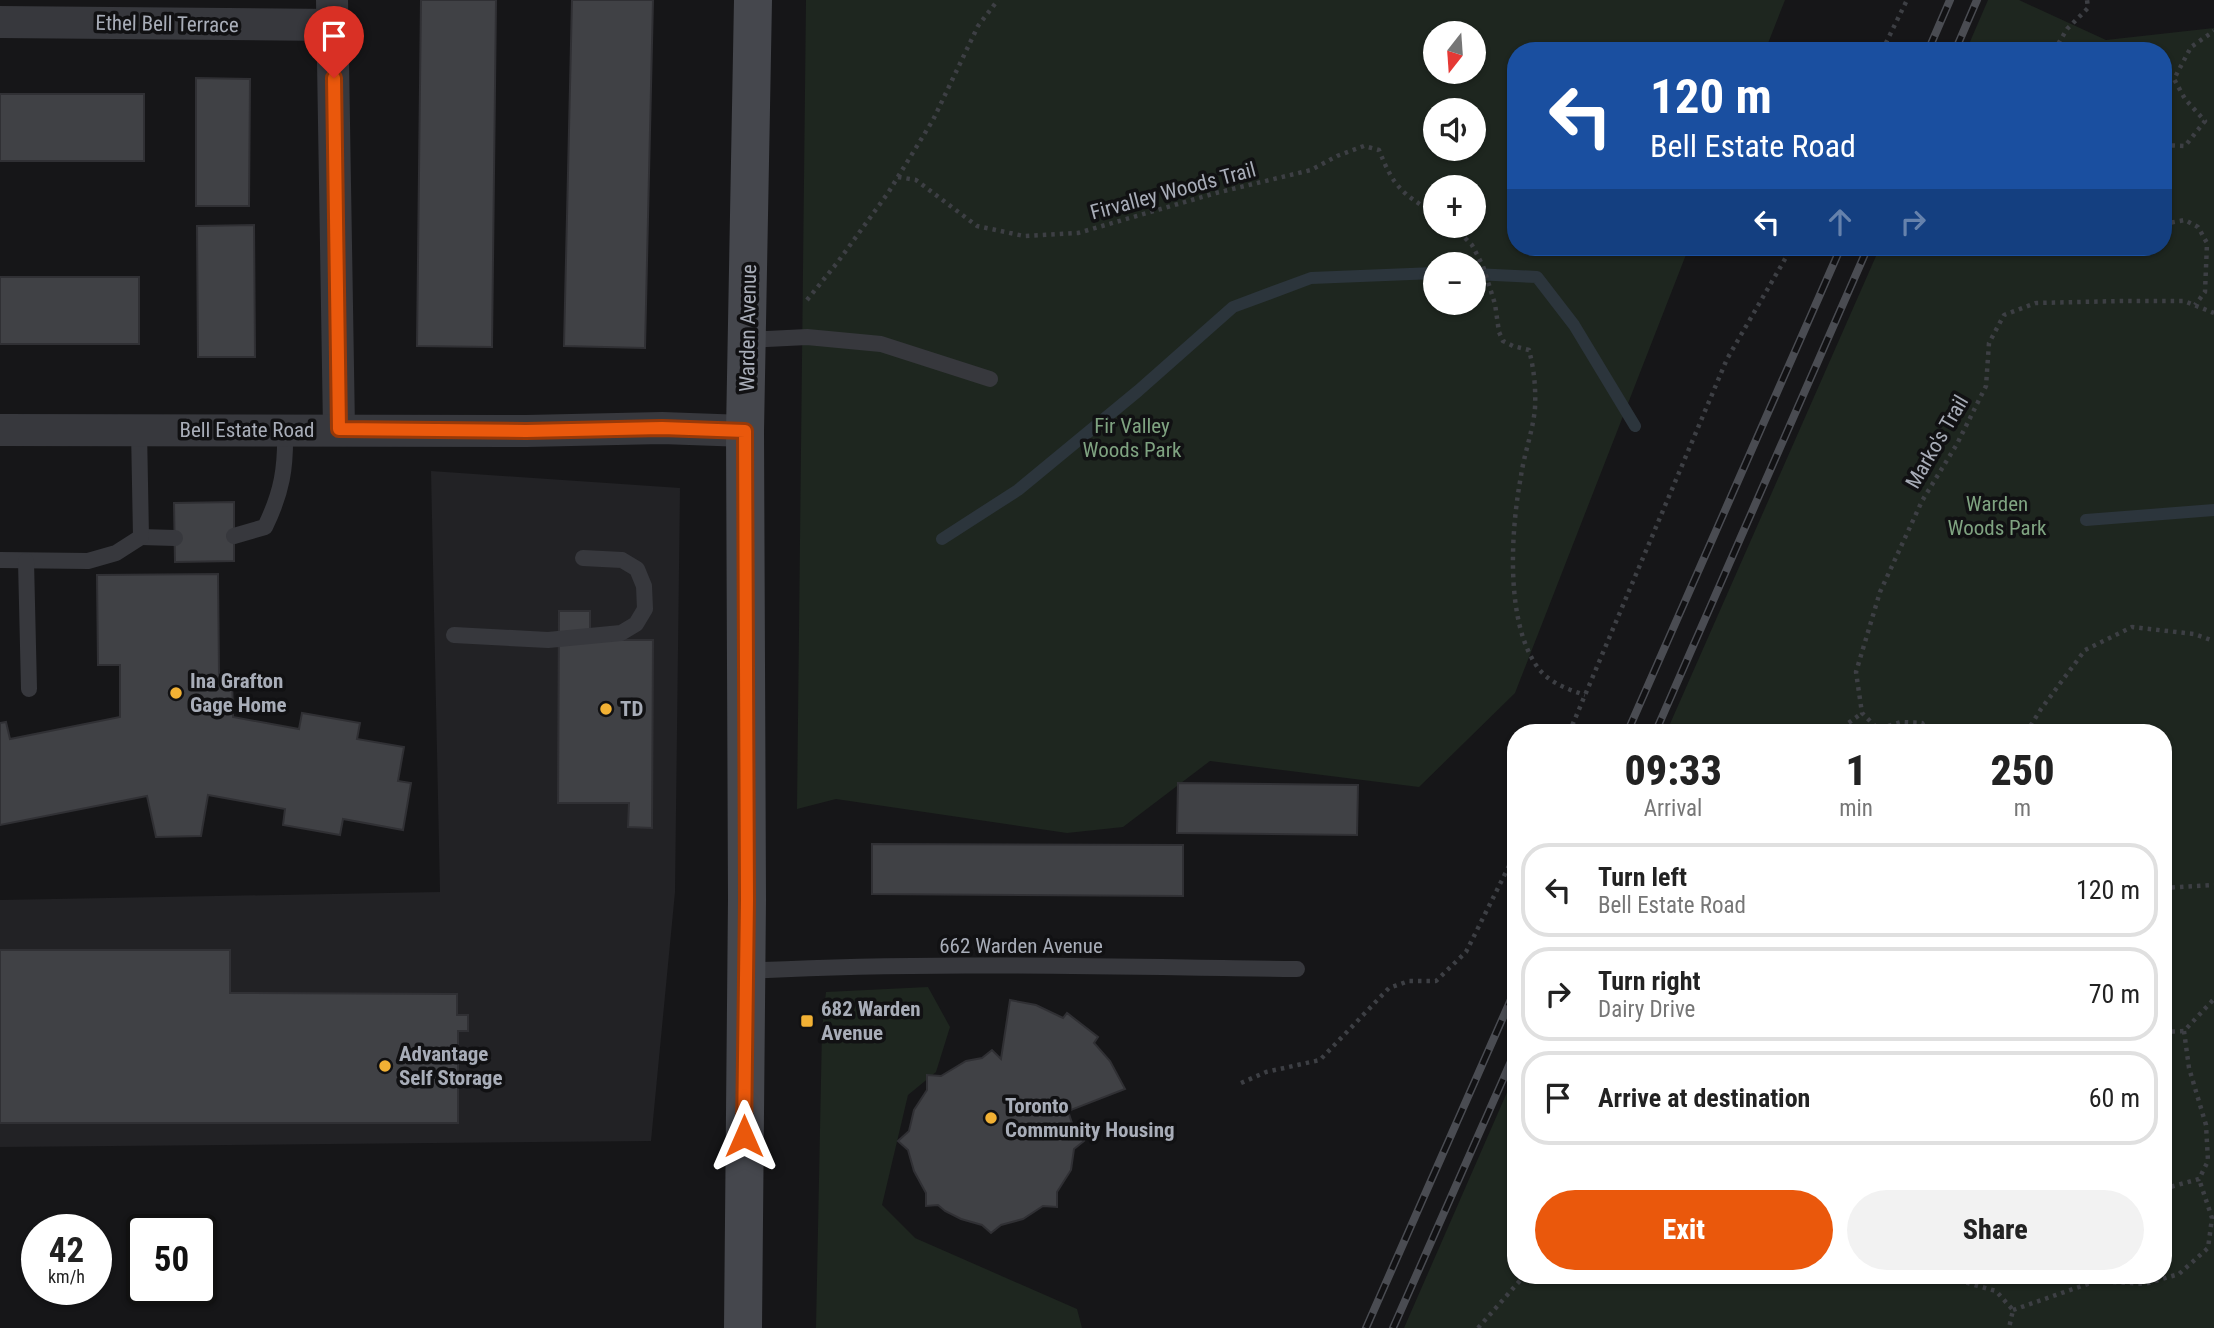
<!DOCTYPE html>
<meta charset="utf-8">
<style>
:root{--surface:#fff;--page:#f2f2f2;--text:#222;--muted:#767676;--line:#e0e0e0;--accent:#ea580c}
body{margin:0;font-family:"Roboto Condensed",sans-serif;background:var(--page);color:var(--text);height:100vh;display:flex;flex-direction:column;font-size:26px;white-space:nowrap}
*{box-sizing:border-box;margin:0}
p{font-size:23px;color:var(--muted)}
.icon{flex:none;width:38px;height:38px;fill:none;stroke:currentColor;stroke-width:2;stroke-linecap:round;stroke-linejoin:round}
.map{position:relative;flex:1;overflow:hidden}
.details{position:absolute;left:1507px;top:724px;width:665px;height:560px;display:flex;flex-direction:column;background:var(--surface);border-radius:28px;box-shadow:0 2px 5px #0004}
.details>*{flex:none}
.banner{position:absolute;left:1507px;top:42px;width:665px;height:214px;border-radius:28px;box-shadow:0 2px 5px #0004;background:#1a4fa0;color:#fff;overflow:hidden}
.needle{width:46px;rotate:197deg}
.tools{position:absolute;left:1423px;top:21px;display:grid;gap:14px}
.tools a{display:grid;place-items:center;width:63px;height:63px;border-radius:50%;background:var(--surface);box-shadow:0 2px 5px #0004;font-size:35px}
.speed{position:absolute;left:21px;top:1214px;display:flex;gap:14px;font-size:35px;font-weight:700;text-align:center}
.speed>*{display:grid;place-content:center;width:91px;height:91px;border-radius:50%;background:var(--surface);box-shadow:0 2px 5px #0004;line-height:1}
.speed small{font-size:18px;font-weight:400}
.speed .limit{border:4px solid #111;border-radius:10px;background:#fff;color:#111}
.pin{position:absolute;display:grid;place-items:center;width:60px;height:60px;color:#fff;margin:-72px -30px;border-radius:50% 50% 50% 0;rotate:-45deg;box-shadow:0 0 7px #0007}
.pin .icon{rotate:45deg}
.me{position:absolute;width:77px;margin:-38px;rotate:0deg;stroke-linejoin:round;filter:drop-shadow(0 0 5px #0008)}
.turn{display:flex;align-items:center;gap:24px;height:147px;padding:0 28px;font-size:32px}
.turn .icon{width:91px;height:91px;stroke-width:2.5}
.turn b{display:block;font-size:49px;line-height:60px}
.lanes{display:flex;align-items:center;height:66px;padding:0 28px;background:#0003;justify-content:center;gap:35px;direction:ltr}
.lanes .off{opacity:.35}
.eta{display:flex;justify-content:space-evenly;align-items:center;height:119px;text-align:center}
.eta b{font-size:42px;font-weight:800;line-height:49px}
.cta{display:flex;gap:14px;margin-top:auto;padding:14px 28px}
.cta a{flex:1;height:80px;border-radius:42px;background:var(--accent);color:#fff;font-size:28px;font-weight:800;line-height:80px;text-align:center}
.cta a+a{background:var(--page);color:var(--text)}
ul{padding:0;list-style:none}
li{display:flex;align-items:center;gap:21px;height:94px;margin:0 14px 10px;padding:0 14px;border:4px solid var(--line);border-radius:28px}
li div{flex:1}
li b{display:block;font-size:26px}
li em{font-style:normal}
.map>svg:first-child{display:block}
</style>
<div class="map">
<svg width="2214" height="1328" viewBox="0 0 2214 1328">
<rect width="100%" height="100%" fill="#161618"/>
<path fill="#222225" d="M431,471L680,488L675,892L651,1141L0,1147V900L440,892Z"/>
<g fill="#1e261f" fill-rule="evenodd">
<path d="M806,0H1785L1765,51H1516V247H1689L1515,693L1419,787L1210,761L1123,827L1067,833L836,799L797,809ZM1435,33H1474V72H1435ZM1435,110H1474V149H1435ZM1435,187H1474V226H1435ZM1435,264H1474V303H1435Z"/>
<path d="M1988,0H2019L2106,40L2214,28V1328H1404L1515,1074L1516,1276H2163V733H1666L1880,247H2163V51H1966Z"/>
<path d="M928,987L950,1027L936,1072L908,1095L882,1205L915,1238L1077,1309L1082,1328H816L822,1030L826,992Z"/>
</g>
<g fill="none" stroke-linecap="round" stroke-linejoin="round">
<g stroke="#2c353c" stroke-width="12">
<path d="M1474,274L1537,277L1574,325L1635,426"/>
<path d="M2086,520L2214,510"/>
<path d="M942,539L1018,490L1138,391L1233,307L1311,278L1435,273"/>
</g>
</g>
<g fill="#404145" stroke="#303034" stroke-width="2">
<path d="M421,0H496L492,347L417,346Z"/>
<path d="M572,0H653L645,348L564,346Z"/>
<path d="M196,78L250,79L249,206H196Z"/>
<rect x="0" y="94" width="144" height="67"/>
<path d="M254,225L255,357H198L197,226Z"/>
<rect x="0" y="277" width="139" height="67"/>
<path d="M234,502V561L175,562L174,503Z"/>
<path d="M218,574L219,674H232L233,717L299,729L302,713L360,723L357,739L404,747L398,781L411,783L403,830L343,819L340,835L283,825L285,809L208,795L201,836L156,837L147,796L0,825V723L6,722L10,739L120,717V665H98L97,575Z"/>
<path d="M559,611H590V640H653L652,828L628,827L629,803H558Z"/>
<path d="M1178,783L1358,785L1357,835L1177,833Z"/>
<path d="M872,844L1183,845V896L872,894Z"/>
<path d="M0,950H230V993L457,994V1015H468V1031H458V1123H0Z"/>
<path d="M1010,1000L1036,1005L1063,1018L1067,1013L1098,1037L1094,1043L1110,1061L1125,1089L1068,1111L1075,1132L1084,1141L1074,1149L1071,1170L1057,1192V1207L1043,1206L1023,1219L1001,1225L991,1233L982,1225L961,1219L945,1211L938,1205L926,1206V1193L914,1171L908,1150L898,1141L909,1131L914,1110L927,1090V1075L941,1076L966,1061L982,1058L992,1050L1001,1059Z"/>
</g>
<g fill="none" stroke-linecap="round" stroke-linejoin="round">
<g stroke="#3d3f44" stroke-width="4.5" stroke-dasharray="3.5 5" stroke-linecap="butt">
<path d="M1882,51L1907,0"/>
<path d="M2054,51L2067,29L2088,8L2087,0"/>
<path d="M2163,145L2185,146L2205,121L2185,99L2174,79L2191,47L2214,31"/>
<path d="M898,177L916,180L977,226L1024,236L1078,233L1216,193L1311,170L1337,156L1364,146L1379,150C1394,188 1402,193 1435,214"/>
<path d="M2163,224L2185,220L2198,227L2207,243L2205,292L2195,305"/>
<path d="M1453,226L1472,245L1483,266L1495,304L1499,332L1503,341L1513,346L1529,350C1534,369 1536,388 1535,408C1533,431 1524,454 1521,476C1511,529 1505,619 1536,665C1547,682 1567,689 1585,695"/>
<path d="M807,300L837,263L888,193L933,120L978,26L998,0"/>
<path d="M1569,733L1727,359L1792,247"/>
<path d="M1835,733L1862,713"/>
<path d="M1928,733L1922,723L1901,722L1878,729L1862,713L1856,672L1880,592L1922,501L1957,444L1986,386L1989,343L2004,315L2036,303L2121,301H2184L2214,313"/>
<path d="M1960,733L1968,729L1970,733"/>
<path d="M2026,733L2041,709L2085,650L2132,627L2194,634L2214,641"/>
<path d="M2163,888L2214,885"/>
<path d="M2163,1032L2184,1031L2214,999"/>
<path d="M1241,1083L1266,1072L1320,1060L1389,988L1409,981H1436L1466,952L1516,852"/>
<path d="M2163,1189L2199,1179L2208,1161L2206,1125L2189,1068L2184,1031"/>
<path d="M1951,1276L1957,1280L1996,1291L2013,1310L2009,1328"/>
<path d="M2096,1281L2145,1284L2179,1274L2208,1248L2212,1218L2199,1179"/>
<path d="M2013,1310L2096,1281L2103,1276"/>
<path d="M1478,1328L1524,1276"/>
</g>
<g stroke="#37383d" stroke-width="16">
<path d="M748,340L807,337L881,344L990,379"/>
<path d="M234,536L265,527C282,492 286,468 285,429"/>
<path d="M141,537L175,538"/>
<path d="M0,560L88,561L116,553L141,537L139,430"/>
<path d="M26,561L29,689"/>
<path d="M454,635L548,640L621,633L636,624L645,609L644,586L637,569L622,560L583,558"/>
<path d="M745,971C929,961 1114,967 1297,969"/>
</g>
<g stroke="#37383d" stroke-width="32">
<path d="M332,0L339,429"/>
<path d="M0,22L333,25"/>
<path d="M0,430L526,431L662,428L745,431"/>
</g>
<path stroke="#45474d" stroke-width="38" d="M743,1328L747,899L745,431L753,0"/>
<g stroke="#4a4c52" stroke-width="8">
<g id="rail">
<path d="M1928,51L1950,0"/>
<path d="M1955,51L1977,0"/>
<path d="M1627,733L1841,247"/>
<path d="M1655,733L1868,247"/>
<path d="M1366,1328L1516,988"/>
<path d="M1393,1328L1516,1050"/>
</g>
</g>
<use href="#rail" stroke="#111113" stroke-width="5" stroke-dasharray="16" stroke-linecap="butt"/>
</g>
<g fill="none" stroke-linecap="round" stroke-linejoin="round">
<g stroke="#983908" stroke-width="18">
<path id="route" d="M334,78L339,429L526,431L662,428L745,431L747,900L744,1136"/>
</g>
<use href="#route" stroke="#ea580c" stroke-width="12"/>
</g>
<g fill="#f2b134" stroke="#111113" stroke-width="2.5">
<circle cx="176" cy="693" r="7"/>
<circle cx="606" cy="709" r="7"/>
<rect x="800" y="1014" width="14" height="14" rx="3.5"/>
<circle cx="385" cy="1066" r="7"/>
<circle cx="991" cy="1118" r="7"/>
</g>
<g text-anchor="middle" dominant-baseline="central" stroke-width="7" stroke-linejoin="round" paint-order="stroke">
<g font-size="21" fill="#a8adb8" stroke="#111113">
<text transform="translate(167 24) rotate(1)">Ethel Bell Terrace</text>
<text transform="translate(1173 191) rotate(-15)">Firvalley Woods Trail</text>
<text transform="translate(748 328) rotate(-89)">Warden Avenue</text>
<text x="247" y="430">Bell Estate Road</text>
<text transform="translate(1937 442) rotate(-60)">Marko's Trail</text>
<text x="1021" y="946">662 Warden Avenue</text>
</g>
<g font-size="21" fill="#7fa381" stroke="#111113">
<text x="1132" y="426">Fir Valley<tspan x="1132" dy="24">Woods Park</tspan></text>
<text x="1997" y="504">Warden<tspan x="1997" dy="24">Woods Park</tspan></text>
</g>
<g font-size="21" font-weight="bold" fill="#a8adb8" stroke="#111113" text-anchor="start">
<text x="190" y="681">Ina Grafton<tspan x="190" dy="24">Gage Home</tspan></text>
<text x="620" y="709">TD</text>
<text x="821" y="1009">682 Warden<tspan x="821" dy="24">Avenue</tspan></text>
<text x="399" y="1054">Advantage<tspan x="399" dy="24">Self Storage</tspan></text>
<text x="1005" y="1106">Toronto<tspan x="1005" dy="24">Community Housing</tspan></text>
</g>
</g>
</svg>
<div class="tools">
<a><svg class="needle" viewBox="-14 -14 28 28"><path d="M0-13l5 13h-10z" fill="#e53935"/><path d="M0 13l5-13h-10z" fill="#767676"/></svg></a>
<a><svg class="icon" aria-label="sound" viewBox="0 0 24 24"><path d="M4 9h4l5-4v14l-5-4H4zM17 9q2 3 0 6"/></svg></a>
<a>+</a>
<a>−</a>
</div>
<div class="speed"><div>42<small>km/h</small></div><div class="limit">50</div></div>
<div class="pin" style="left:334px;top:78px;background:#d93025"><svg class="icon" aria-label="arrive" viewBox="0 0 24 24"><path d="M6 21V4h12l-3 4 3 4H6"/></svg></div>
<svg class="me" style="left:744px;top:1136px" viewBox="-20 -20 40 40"><path d="M0-17L14 15 0 8-14 15z" fill="#ea580c" stroke="#fff" stroke-width="4"/></svg>
<div class="banner">
<div class="turn"><svg class="icon" aria-label="left" viewBox="0 0 24 24"><path d="M17 20v-9H6M10 6l-5 5 5 5"/></svg><div><b>120 m</b>Bell Estate Road</div></div>
<div class="lanes"><svg class="icon" aria-label="left" viewBox="0 0 24 24"><path d="M17 20v-9H6M10 6l-5 5 5 5"/></svg><svg class="icon off" aria-label="ahead" viewBox="0 0 24 24"><path d="M12 20V5M6 11l6-6 6 6"/></svg><svg class="icon off" aria-label="right" viewBox="0 0 24 24"><path d="M7 20v-9h11M14 6l5 5-5 5"/></svg></div>
</div>
<section class="details">
<div class="eta">
<div><b>09:33</b><p>Arrival</p></div>
<div><b>1</b><p>min</p></div>
<div><b>250</b><p>m</p></div>
</div>
<ul>
<li><svg class="icon" aria-label="left" viewBox="0 0 24 24"><path d="M17 20v-9H6M10 6l-5 5 5 5"/></svg><div><b>Turn left</b><p>Bell Estate Road</p></div><em>120 m</em></li>
<li><svg class="icon" aria-label="right" viewBox="0 0 24 24"><path d="M7 20v-9h11M14 6l5 5-5 5"/></svg><div><b>Turn right</b><p>Dairy Drive</p></div><em>70 m</em></li>
<li><svg class="icon" aria-label="arrive" viewBox="0 0 24 24"><path d="M6 21V4h12l-3 4 3 4H6"/></svg><div><b>Arrive at destination</b></div><em>60 m</em></li>
</ul>
<div class="cta"><a>Exit</a><a>Share</a></div>
</section>
</div>
